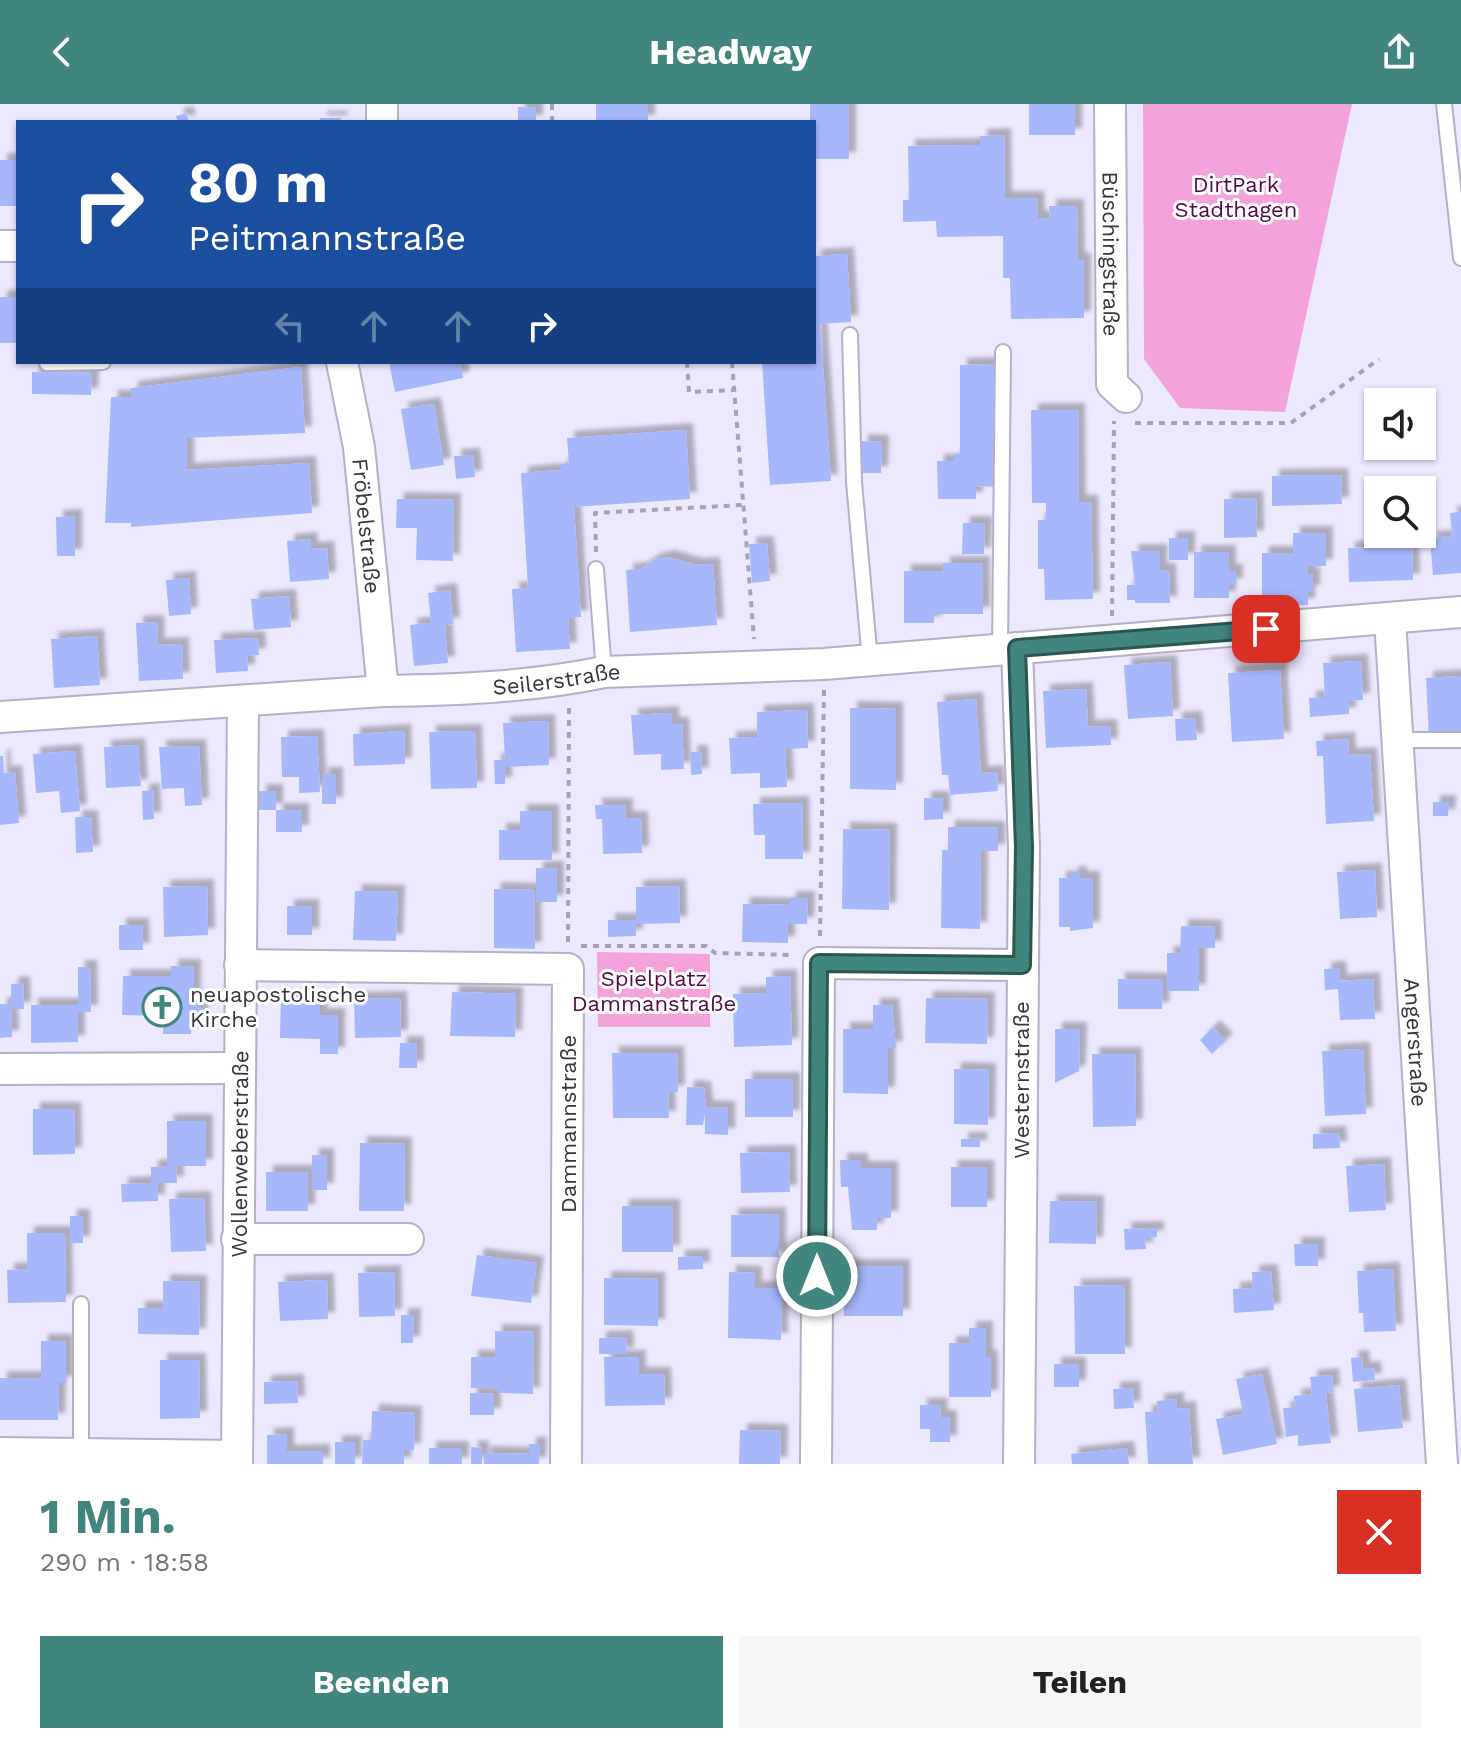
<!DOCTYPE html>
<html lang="de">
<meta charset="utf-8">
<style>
:root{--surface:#fff;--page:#f6f6f6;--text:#202124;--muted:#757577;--accent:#40867e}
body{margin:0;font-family:"Work Sans",sans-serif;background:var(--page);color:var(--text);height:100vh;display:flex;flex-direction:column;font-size:30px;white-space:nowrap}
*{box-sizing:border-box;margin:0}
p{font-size:26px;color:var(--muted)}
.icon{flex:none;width:44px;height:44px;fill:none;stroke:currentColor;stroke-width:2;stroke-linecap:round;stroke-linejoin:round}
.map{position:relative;height:1360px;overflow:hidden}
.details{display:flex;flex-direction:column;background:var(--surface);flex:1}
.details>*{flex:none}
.top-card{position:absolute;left:16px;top:16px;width:800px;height:244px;border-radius:0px;box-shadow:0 2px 6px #0004;background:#1a4fa0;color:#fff;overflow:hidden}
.controls{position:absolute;left:1364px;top:284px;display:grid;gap:16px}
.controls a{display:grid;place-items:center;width:72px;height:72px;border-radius:0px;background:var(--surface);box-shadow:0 2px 6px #0004;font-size:40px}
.pin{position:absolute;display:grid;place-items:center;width:68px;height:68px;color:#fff;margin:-34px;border-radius:16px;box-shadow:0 4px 12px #0006}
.me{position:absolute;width:88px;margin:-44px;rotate:0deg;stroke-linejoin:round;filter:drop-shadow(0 0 6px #0008)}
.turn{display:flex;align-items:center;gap:28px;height:168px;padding:0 40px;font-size:36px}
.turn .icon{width:104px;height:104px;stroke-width:2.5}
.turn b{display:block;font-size:56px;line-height:68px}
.lanes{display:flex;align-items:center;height:76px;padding:0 40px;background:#0003;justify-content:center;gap:40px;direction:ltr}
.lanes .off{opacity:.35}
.round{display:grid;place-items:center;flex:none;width:84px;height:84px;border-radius:0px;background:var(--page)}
.overview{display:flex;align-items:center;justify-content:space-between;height:136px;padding:0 40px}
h1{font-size:48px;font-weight:700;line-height:60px;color:var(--accent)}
.button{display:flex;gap:16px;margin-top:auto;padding:16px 40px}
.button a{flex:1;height:92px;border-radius:0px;background:var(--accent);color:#fff;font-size:32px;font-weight:700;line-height:92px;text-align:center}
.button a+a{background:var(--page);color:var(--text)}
header{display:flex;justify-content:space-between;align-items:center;height:104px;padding:0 40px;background:var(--accent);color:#fff;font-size:36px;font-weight:700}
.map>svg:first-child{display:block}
</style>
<header><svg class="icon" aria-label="back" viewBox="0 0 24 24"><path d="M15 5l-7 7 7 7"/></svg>Headway<svg class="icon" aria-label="share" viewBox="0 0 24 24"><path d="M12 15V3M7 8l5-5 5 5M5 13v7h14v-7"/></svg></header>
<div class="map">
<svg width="1461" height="1360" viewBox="0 0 1461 1360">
<defs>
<filter id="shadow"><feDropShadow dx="7" dy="-7" stdDeviation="2" flood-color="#0004"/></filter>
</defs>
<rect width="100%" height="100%" fill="#ece8fe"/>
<g fill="#f3a2db">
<path d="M1143,0H1352L1285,308L1180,304L1144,255Z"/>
<path d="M597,848L710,850V923H598Z"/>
</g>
<g fill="#a6b7fc" filter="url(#shadow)">
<rect x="596" y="0" width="52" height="18"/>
<path d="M810,0H849V55H814V18H810Z"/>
<rect x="1029" y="0" width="46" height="31"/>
<path d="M518,3L536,4V18H518Z"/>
<path d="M186,9L189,18H178L176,12Z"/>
<path d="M320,14H341L340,18H320Z"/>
<path d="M1004,31L1005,94H1037L1038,114H1050L1049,102H1077L1078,156H1084V214L1011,215L1010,174H1003V132L937,133L936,117L903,118V96H909L908,42L980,41V32Z"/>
<rect x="0" y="56" width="18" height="46"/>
<path d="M847,150L851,218L820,220L831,377L770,381L762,258H814V152Z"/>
<rect x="0" y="193" width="18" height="46"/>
<path d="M389,258H460L463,274L395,288Z"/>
<path d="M995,260V383L976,382V395H938L937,357H954V350H960V261Z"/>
<path d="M301,263L305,329L187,334V366L309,359L312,409L131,423V419H105L111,293H131V284Z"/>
<path d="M32,268L92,269L91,291L32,290Z"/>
<path d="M434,300L444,361L411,366L401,305Z"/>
<path d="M1031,306H1078L1079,398H1091L1093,495L1045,496L1044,465H1038V416H1046V399H1032Z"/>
<path d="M686,326L690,395L574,403L581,513L568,514L570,545L516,548L512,485L528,484L521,369L561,366V360L569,359L567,334Z"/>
<path d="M861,337L882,338L881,369H861Z"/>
<path d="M473,351L475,373L456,375L454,352Z"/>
<path d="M1341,371L1342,400L1272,402V372Z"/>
<path d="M1256,394L1257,433L1224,434V395Z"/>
<path d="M397,395L454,396L453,457L416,456L417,424H396Z"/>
<path d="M1461,408V469L1433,471L1430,434L1452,432L1450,409Z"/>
<path d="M75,412V452H57L56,413Z"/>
<path d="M963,419H985L984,450H962Z"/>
<path d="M1293,429H1326V462H1308V470H1313V488H1308V501H1262V449H1293Z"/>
<rect x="1169" y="434" width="19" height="22"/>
<path d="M310,435L311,445L327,444L329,475L290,478L287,437Z"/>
<path d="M767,439L770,477L752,479L749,440Z"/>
<path d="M1412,442L1413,476L1349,478L1348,444Z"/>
<path d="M1131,447H1160V466H1169L1170,499H1135V496H1127V481H1135Z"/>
<path d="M1194,448H1229V467H1236V481H1229V494H1194Z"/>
<path d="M668,453L696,461L713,460L717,521L630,528L626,466L641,465L654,456Z"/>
<path d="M943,459H983V510H934V519H904V467H943Z"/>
<path d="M189,474L191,510L169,512L166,476Z"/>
<path d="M450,486L453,520L445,521L448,559L414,562L410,521L431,519L428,489Z"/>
<path d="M289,492L291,523L254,526L251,495Z"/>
<path d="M157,518L158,541L182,540L183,575L139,577L136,519Z"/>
<path d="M97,532L100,581L54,584L51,535Z"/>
<path d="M258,534L259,551L247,552L248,567L216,569L214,536Z"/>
<path d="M1361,557L1363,596L1349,597V610L1310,613L1309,594L1325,593L1323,559Z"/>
<path d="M1170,558L1173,612L1128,615L1124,561Z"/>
<path d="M1280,566L1284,635L1232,638L1228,569Z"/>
<path d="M1461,572V632L1429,634L1426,574Z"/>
<path d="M1086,585L1088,623L1110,622L1111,641L1046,644L1043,587Z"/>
<path d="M976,595L981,669L997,668L998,687L950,691L948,671H942L937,598Z"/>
<path d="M850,604L896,605V686L850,685Z"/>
<path d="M807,606L808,644L785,645L787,683L760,684V669L731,670L729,634L757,633V608Z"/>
<path d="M672,609V620H682L684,665L661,666V650L634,651L631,611Z"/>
<path d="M1195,614L1197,636L1176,637L1175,615Z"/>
<path d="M548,617L549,661L505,663V680H495L494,656H505L503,619Z"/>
<path d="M404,627L405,660L354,662L353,630Z"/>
<path d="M475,627L477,684L431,685L429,628Z"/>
<path d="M317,632L320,688L299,689V673H282L281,633Z"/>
<path d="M1348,635L1349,651L1370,650L1374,717L1326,720L1323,652H1317L1316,637Z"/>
<path d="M138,641L141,682L106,684L104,643Z"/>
<path d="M199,642L202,701L185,702L184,684L162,685L159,643Z"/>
<path d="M75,647L80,707L61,709L59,687L36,689L33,650Z"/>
<path d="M690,648H701L702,670L691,671Z"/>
<path d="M0,652H3L4,669L15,668L19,719L0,721Z"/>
<rect x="322" y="670" width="14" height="30"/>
<path d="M153,686L154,715L143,716L142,687Z"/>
<rect x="259" y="687" width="17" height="19"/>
<path d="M924,694H943V715L924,716Z"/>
<path d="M1433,698H1449L1448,712H1433Z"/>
<path d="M802,699L803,755H765V731H754L753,700Z"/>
<path d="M595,701H626V714H641L642,749L603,750L602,715H596Z"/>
<rect x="276" y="706" width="26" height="22"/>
<path d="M520,707H552V756H499V726H520Z"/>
<path d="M75,713H91L93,748L76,749Z"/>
<path d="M948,723L998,724V747H981L980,825L941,824L942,746H948Z"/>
<path d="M843,725L890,726L889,806L842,805Z"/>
<rect x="536" y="764" width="21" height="34"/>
<path d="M1375,766L1377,813L1340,815L1337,768Z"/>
<path d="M1071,769H1080V774H1093V824L1070,827V823H1059V774H1071Z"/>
<path d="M207,782L208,831L164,833L163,783Z"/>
<path d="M679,782L680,819L636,820V832L608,833V816H636V783Z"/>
<path d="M494,785L534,786L535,845L494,844Z"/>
<path d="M355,787L398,788L396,837L353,836Z"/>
<path d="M789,794H808L807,820H788V839L742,838L743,800L789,801Z"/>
<rect x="287" y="802" width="25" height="29"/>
<path d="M119,821H142L143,846H119Z"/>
<path d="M1181,822L1215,823V844H1199V887H1167V849H1180Z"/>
<path d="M171,862H194V895L201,896V914H191V930H163L164,912L122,911L123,872H171Z"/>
<path d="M78,863H90L91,908H78V938L31,939V901H78Z"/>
<path d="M1339,864L1340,877L1373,875L1375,915L1340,916L1338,885L1325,886L1324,865Z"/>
<path d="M790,872L792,941L734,943L733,890L766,889V873Z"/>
<path d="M1118,875L1163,876L1162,905H1118Z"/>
<path d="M23,879L24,905H11L12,933L0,934V900H11V880Z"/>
<path d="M452,888L516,890L515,933L450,932Z"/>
<path d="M281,894L320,895V911H338V950H320V935L280,934Z"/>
<path d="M400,894L401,933L355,934L354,895Z"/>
<path d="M926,894L988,895L987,940L925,939Z"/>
<path d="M873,901H892L896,944H888V990L843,989V925H873Z"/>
<path d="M1213,923L1226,936L1212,950L1200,936Z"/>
<path d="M1055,925H1080L1079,967L1055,979Z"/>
<path d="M400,939H417V964H399Z"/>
<path d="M1363,945L1366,1010L1325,1012L1322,947Z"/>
<path d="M612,949H677L678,988H668L669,1014H613Z"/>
<path d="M1092,950H1135L1136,1022L1093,1023Z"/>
<path d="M954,965L989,966L988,1021L954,1020Z"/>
<rect x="745" y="975" width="48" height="38"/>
<path d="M687,983L704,984L706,1003L728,1004V1031L705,1030V1007L703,1021H686Z"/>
<path d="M33,1005H74L75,1050L33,1051Z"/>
<path d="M167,1017H206V1062H176L177,1079H158V1097L122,1098L121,1080L151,1079V1063L167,1062Z"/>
<path d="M1339,1029L1340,1044L1313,1045V1030Z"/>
<rect x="961" y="1035" width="19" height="8"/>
<path d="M360,1039L405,1040L404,1107H359Z"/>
<path d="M789,1048L790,1088L741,1089L740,1049Z"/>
<rect x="312" y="1051" width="15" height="35"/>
<path d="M840,1056H861V1064H891V1114H877V1126H852L848,1083H841Z"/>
<path d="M1384,1060L1386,1106L1349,1108L1346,1062Z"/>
<rect x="951" y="1063" width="36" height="40"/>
<rect x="266" y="1068" width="42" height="39"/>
<path d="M204,1094L206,1147L171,1148L169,1095Z"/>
<path d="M1050,1097L1097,1098L1096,1140L1049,1139Z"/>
<rect x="622" y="1102" width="51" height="46"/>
<path d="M779,1110V1153H731V1111Z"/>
<rect x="70" y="1112" width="13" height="27"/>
<path d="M1157,1124V1133L1145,1134L1146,1145L1125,1146L1124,1125Z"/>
<path d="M27,1129H65L66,1198L8,1199L7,1166L27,1165Z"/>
<path d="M1294,1140H1318V1162H1295Z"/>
<path d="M477,1151L537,1159L531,1199L471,1192Z"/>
<path d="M703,1152V1165L678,1166V1153Z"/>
<rect x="844" y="1162" width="59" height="50"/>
<path d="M1393,1165L1396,1227L1364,1228L1363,1209H1359L1357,1167Z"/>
<path d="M1271,1167L1274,1206L1234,1209L1233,1185L1253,1184L1252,1168Z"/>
<path d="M394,1168L395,1212L359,1213L358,1169Z"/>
<path d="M729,1168L755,1169V1184H782L781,1236L728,1234Z"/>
<path d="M604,1174L658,1175V1222L604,1221Z"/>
<path d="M327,1176L328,1215L280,1217L278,1178Z"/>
<path d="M163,1177L200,1178L199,1231L138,1230V1204H163Z"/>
<path d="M1124,1181L1125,1250H1075L1074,1182Z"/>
<path d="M401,1211H414L413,1239H401Z"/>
<path d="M969,1224H986V1253H991V1293H949V1239H969Z"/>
<path d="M495,1227L534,1228L533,1290L498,1289V1284H471V1253H495Z"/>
<path d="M626,1233L627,1250H599V1234Z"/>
<path d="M41,1237H66V1279H59L58,1316H0V1274H41Z"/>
<path d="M604,1253H639V1270H664L665,1301L605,1302Z"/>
<path d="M1362,1253L1363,1265L1374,1264L1375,1276L1353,1278L1351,1254Z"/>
<path d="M160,1256H199L200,1314L160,1315Z"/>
<rect x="1054" y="1260" width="25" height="23"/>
<path d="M1262,1270L1277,1340L1223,1351L1216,1315L1243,1310L1236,1275Z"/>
<path d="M1332,1271L1333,1288L1326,1289L1331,1339L1298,1342V1331L1286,1333L1283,1304L1295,1303L1294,1292L1312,1290L1310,1273Z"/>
<path d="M297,1277L298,1299L264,1300V1278Z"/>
<path d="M1399,1281L1403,1324L1358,1328L1354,1285Z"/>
<path d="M1133,1284L1134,1304L1114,1305L1113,1285Z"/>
<path d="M470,1289L494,1290V1311H470Z"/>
<path d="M1177,1295V1305L1189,1304L1193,1360H1148L1145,1308L1158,1307L1157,1297Z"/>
<path d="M920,1301H941L940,1313H950V1338H930V1325H920Z"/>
<path d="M372,1307L415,1309L414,1346H404V1360H362L363,1336H371Z"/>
<path d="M740,1326L781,1327L780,1360H739Z"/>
<path d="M287,1330V1348L323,1347V1360H267V1331Z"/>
<rect x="335" y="1338" width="20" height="22"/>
<path d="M529,1340H540L539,1360H484V1349L529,1350Z"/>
<path d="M471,1343L482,1344V1360H471Z"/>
<rect x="429" y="1344" width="33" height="16"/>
<path d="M1127,1344L1129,1360H1072L1071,1350Z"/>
</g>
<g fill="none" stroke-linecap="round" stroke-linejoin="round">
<g stroke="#b4b0c5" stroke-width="18">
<g id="service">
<path d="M1444,0L1461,154"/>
<path d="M850,231L854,378L870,557"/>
<path d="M47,259L103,258"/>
<path d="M596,465L604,568"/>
<path d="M1000,545L1003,248"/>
<path d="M1398,636H1461"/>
<path d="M81,1200V1350"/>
</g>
</g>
<g stroke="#b4b0c5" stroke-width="34">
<g id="minor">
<path id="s1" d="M1110,0L1112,280L1126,293"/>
<path d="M382,18V0"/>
<path d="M0,142H18"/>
<path id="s2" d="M342,258L359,343L383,587"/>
<path id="s3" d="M1390,515L1442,1360"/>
<path d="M1017,544L1024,743L1019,1360"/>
<path id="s4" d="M0,613L383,587C457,586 532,583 604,568L824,560L1461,508"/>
<path d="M240,861L568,865L566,1360"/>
<path d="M0,965L239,964"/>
<path d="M237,1135H408"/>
<path d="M0,1349L237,1352"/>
<path id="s5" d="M237,1360L243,597"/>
<path d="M816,1360L819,859L1022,861"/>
</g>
</g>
<g stroke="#a6a3b4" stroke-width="4" stroke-dasharray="6 6" stroke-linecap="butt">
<path d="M552,18V0"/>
<path d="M687,258L689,288L734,286"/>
<path d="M732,258L754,535"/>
<path d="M1135,319H1291L1379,255"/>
<path d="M596,448L595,409L742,401"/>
<path d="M1112,512L1114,317"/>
<path d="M820,832L824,585"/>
<path d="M568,838L569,599"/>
<path d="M581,842H706L715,849L793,851"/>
</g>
<use href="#service" stroke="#fff" stroke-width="14"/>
<use href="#minor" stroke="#fff" stroke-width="30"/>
</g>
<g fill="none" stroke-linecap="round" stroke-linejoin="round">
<g stroke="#2a5752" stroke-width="20">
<path id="route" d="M817,1172L819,859L1022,861L1024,743L1017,544L1266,525"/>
</g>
<use href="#route" stroke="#40867e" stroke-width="14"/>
</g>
<defs>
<g id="church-ring" transform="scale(2)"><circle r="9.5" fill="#fff" stroke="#40867e" stroke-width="1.5"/><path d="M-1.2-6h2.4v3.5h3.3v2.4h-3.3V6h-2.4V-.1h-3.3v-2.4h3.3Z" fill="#40867e"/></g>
</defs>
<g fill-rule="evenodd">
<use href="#church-ring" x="162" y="903"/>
</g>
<g text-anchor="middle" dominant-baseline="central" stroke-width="6" stroke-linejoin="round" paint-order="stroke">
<g font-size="22" fill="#550945" stroke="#fff">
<text x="1236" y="80">DirtPark<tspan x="1236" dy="25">Stadthagen</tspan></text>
<text x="654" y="874">Spielplatz<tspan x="654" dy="25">Dammanstraße</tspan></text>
</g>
<g font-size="22" fill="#36343d" stroke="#fff">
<text stroke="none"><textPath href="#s1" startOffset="150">Büschingstraße</textPath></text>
<text stroke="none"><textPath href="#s2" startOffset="166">Fröbelstraße</textPath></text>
<text stroke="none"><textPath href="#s4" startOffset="558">Seilerstraße</textPath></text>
<text stroke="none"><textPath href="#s3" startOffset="424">Angerstraße</textPath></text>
<text transform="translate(1021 976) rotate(-90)">Westernstraße</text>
<text transform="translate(568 1020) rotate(-90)">Dammannstraße</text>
<text stroke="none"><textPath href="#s5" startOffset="310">Wollenweberstraße</textPath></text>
</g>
<g font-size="22" fill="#36343d" stroke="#fff" text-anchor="start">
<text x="190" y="890">neuapostolische<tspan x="190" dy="25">Kirche</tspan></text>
</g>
</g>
</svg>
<div class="controls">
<a><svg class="icon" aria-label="sound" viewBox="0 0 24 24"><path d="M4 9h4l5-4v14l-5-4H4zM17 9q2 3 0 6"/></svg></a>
<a><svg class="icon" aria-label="search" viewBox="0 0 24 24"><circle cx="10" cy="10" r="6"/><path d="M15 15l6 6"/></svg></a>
</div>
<div class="pin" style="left:1266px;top:525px;background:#d93025"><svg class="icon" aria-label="arrive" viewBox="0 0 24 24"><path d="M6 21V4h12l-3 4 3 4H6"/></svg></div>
<svg class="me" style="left:817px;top:1172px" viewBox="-20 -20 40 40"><circle r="17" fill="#40867e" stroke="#fff" stroke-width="3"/><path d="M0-11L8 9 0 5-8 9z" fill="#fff"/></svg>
<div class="top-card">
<div class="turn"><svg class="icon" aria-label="right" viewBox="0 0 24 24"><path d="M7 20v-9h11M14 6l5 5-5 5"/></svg><div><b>80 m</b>Peitmannstraße</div></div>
<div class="lanes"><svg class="icon off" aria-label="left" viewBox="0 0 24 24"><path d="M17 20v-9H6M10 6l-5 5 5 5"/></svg><svg class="icon off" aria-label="ahead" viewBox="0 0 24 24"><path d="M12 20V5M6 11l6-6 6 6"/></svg><svg class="icon off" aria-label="ahead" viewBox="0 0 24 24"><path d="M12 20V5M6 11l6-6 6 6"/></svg><svg class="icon" aria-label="right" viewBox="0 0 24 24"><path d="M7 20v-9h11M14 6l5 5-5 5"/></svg></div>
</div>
</div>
<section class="details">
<div class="overview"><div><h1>1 Min.</h1><p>290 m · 18:58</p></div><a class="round" style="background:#d93025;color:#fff"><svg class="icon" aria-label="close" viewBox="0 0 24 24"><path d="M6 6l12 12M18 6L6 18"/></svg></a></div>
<div class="button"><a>Beenden</a><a>Teilen</a></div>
</section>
